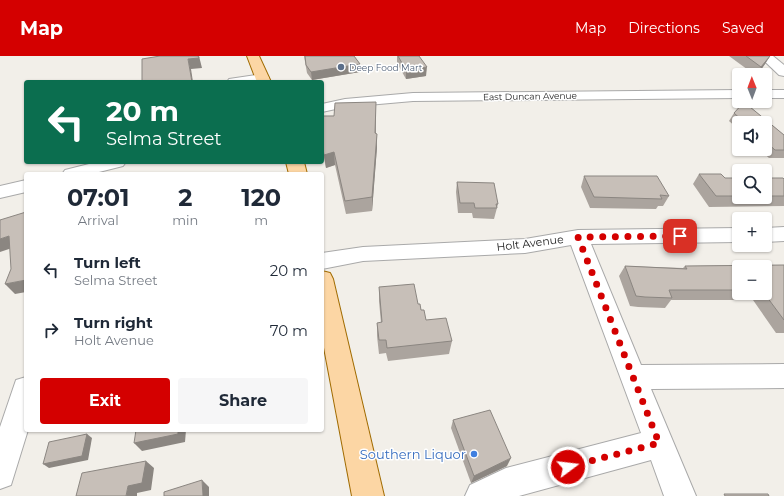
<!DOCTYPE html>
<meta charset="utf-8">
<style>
:root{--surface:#fff;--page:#f6f6f7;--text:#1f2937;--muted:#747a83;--accent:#d40000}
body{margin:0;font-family:Montserrat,sans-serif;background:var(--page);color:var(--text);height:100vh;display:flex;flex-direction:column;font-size:15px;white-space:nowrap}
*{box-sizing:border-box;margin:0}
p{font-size:13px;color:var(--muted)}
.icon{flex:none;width:22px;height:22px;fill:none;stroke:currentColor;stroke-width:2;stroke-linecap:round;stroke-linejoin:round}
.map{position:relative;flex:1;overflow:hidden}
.side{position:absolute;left:24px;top:116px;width:300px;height:260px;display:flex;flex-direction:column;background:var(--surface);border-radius:4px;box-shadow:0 1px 3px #0004}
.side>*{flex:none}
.guide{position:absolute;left:24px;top:24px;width:300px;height:84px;border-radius:4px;box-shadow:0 1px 3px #0004;background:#0b6e4f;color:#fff;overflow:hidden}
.needle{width:26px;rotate:359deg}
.tools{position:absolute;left:732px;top:12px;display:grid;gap:8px}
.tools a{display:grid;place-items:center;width:40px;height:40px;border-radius:4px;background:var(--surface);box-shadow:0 1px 3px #0004;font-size:20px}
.pin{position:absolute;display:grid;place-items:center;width:34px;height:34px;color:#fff;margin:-17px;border-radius:8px;box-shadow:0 2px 6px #0006}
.me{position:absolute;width:44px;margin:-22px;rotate:75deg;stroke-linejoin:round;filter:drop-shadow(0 0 3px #0008)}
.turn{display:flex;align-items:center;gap:14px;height:84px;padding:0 16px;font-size:18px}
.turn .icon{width:52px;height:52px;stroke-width:2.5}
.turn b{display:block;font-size:28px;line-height:34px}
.eta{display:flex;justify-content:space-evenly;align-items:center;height:68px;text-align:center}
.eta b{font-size:24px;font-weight:700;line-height:28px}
.primary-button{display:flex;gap:8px;margin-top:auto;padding:8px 16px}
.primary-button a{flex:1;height:46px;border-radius:4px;background:var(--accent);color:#fff;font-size:16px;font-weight:700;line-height:46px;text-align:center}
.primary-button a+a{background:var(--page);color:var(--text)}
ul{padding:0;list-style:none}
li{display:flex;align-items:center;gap:12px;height:60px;padding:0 16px}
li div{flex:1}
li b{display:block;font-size:15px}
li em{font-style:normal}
header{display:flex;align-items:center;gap:24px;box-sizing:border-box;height:56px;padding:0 20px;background:var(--accent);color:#fff}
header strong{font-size:19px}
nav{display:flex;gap:22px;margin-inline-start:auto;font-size:14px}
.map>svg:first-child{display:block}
</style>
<header>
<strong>Map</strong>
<nav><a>Map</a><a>Directions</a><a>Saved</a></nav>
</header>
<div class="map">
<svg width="784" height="440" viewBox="0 0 784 440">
<rect width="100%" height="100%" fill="#f2efe9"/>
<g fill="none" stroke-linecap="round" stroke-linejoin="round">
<g stroke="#a9a9a9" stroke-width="2">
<g id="minor">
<path d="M759,0H773L784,9V20L779,19Z"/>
<path d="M262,18L267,19L269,22L267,25L227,26L229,23Z"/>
<path d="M739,34V42L413,45L345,51L322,56V48L345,43L413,37Z"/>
<rect x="765" y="34" width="19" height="8"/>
<path d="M97,106H126L123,110L91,118H62L65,114Z"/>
<path d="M26,124V136L0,142V130Z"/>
<path d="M784,171V185L765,186V172Z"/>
<path d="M739,172V186L591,188L641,309L784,308V332L651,333L696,440H664L651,404L519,440H465L470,429L506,412L641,377L571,189L525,197L363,205L322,213V197L363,191L525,183L578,174Z"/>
<path d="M26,321V374H28L11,429L0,433V371L16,324Z"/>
</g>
</g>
<g stroke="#a06b00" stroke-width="2">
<g id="major">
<path d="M247,0H259L271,26H257Z"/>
<path d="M286,106H304L307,118H289Z"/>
<path d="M322,215L330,217L333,223L384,440H352L322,281Z"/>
</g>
</g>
<use href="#minor" fill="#fff" fill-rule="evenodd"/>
<use href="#major" fill="#fcd6a4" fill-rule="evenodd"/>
</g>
<g fill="#aba49e" fill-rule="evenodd">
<path d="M304,0H354L360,8V16L312,24L307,17Z"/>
<path d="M397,0H419L426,20L406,23L397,7Z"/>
<path d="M729,0H770L765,8L757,19H755Z"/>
<path d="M744,46L784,79V102H769L759,93H765V67H739V74L729,65L734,57Z"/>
<path d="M376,59V78H377V91L372,155L346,158L335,109L326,112L322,91V60Z"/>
<path d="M699,118L725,122H739V141H765V122L784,123V150L709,151L693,128Z"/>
<path d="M584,120L669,140L663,150H658L656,153L590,152L581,131Z"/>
<path d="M457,126L498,148L494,163L473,162L472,157H458L456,136Z"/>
<path d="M784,209V277H776L753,244H671L665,252L638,251L630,250L619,220L625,210L683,212L685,210ZM739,211L765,237H739Z"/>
<path d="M379,231L418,248L426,264L452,285L449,298L388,305L386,297L379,298L377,280V267H381L379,245Z"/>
<path d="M453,364L507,410L471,427L451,372Z"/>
</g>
<g fill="#8b8681">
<path d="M199,0L202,12L191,13L193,26H192L188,3Z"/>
<path d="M770,0L765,8L757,19L761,11Z"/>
<path d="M360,8V16L312,24L311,16Z"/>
<path d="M427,11L426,20L406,23V14Z"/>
<path d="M376,46V59L375,90V77Z"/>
<path d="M377,78V91L372,155V141Z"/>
<path d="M334,96L335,109L326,112L324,99Z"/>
<path d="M9,180L18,190L0,196V183Z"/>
<path d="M26,224V236L15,238L5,228Z"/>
<path d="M178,374H186L185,386L142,395L134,387Z"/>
<path d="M87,378L92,382L88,404L49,412L43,408Z"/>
<path d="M511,402L507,410L471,427L474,420Z"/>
<path d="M146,405L154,412L151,434L137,437V440H126L128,430Z"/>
<path d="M202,424L209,431V440H203Z"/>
</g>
<g fill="#c7bfb8" stroke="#8b8681">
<path d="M160,0H198L199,2L188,3L192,26H142V3Z"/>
<path d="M305,0H354L360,8L311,16L306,9Z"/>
<path d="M398,0H419L427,11L406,14Z"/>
<path d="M746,0H770L761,11Z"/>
<path d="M376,46L375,77L377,78L372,141L345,145L334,96L324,99L322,87V60H334L335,47Z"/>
<path d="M744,46L784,79V94H775L765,85V67H745L734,57Z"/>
<path d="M699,118H721L725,122H739V140H716Z"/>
<path d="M584,120H657L669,140L660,139L662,143L594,141Z"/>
<path d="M765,122H783L784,123V140H765Z"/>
<path d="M457,126L494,127L498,148H496L497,152H475L474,147H460Z"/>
<path d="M26,156V224L5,228L11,213L9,180L0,183V164Z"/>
<path d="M784,209V264L764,237H765V211H739V234H669L672,242L645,241L636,240L625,210L687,213L685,210Z"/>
<path d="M414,228L418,248H420L421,254H424L426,264L446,262L452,285L387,292L386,284H379L377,267L382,266L379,231Z"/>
<path d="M490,354L511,402L474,420L453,364Z"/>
<path d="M136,374H178V378L134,387Z"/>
<path d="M87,378L82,400L43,408L49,386Z"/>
<path d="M146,405L142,427L128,430L126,440H76L82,417Z"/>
<path d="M202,424L203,440H164V436Z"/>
<path d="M724,438H768L769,440H725Z"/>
</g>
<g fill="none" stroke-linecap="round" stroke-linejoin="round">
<path stroke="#d40000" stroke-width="7" stroke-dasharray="0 12.6" d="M568,411L659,387L578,181L680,180"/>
</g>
<circle fill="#5c6f8a" stroke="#fff" stroke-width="1.5" cx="341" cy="11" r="4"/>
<circle fill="#3f7fe0" stroke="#fff" stroke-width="1.5" cx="474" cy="398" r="4"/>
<g text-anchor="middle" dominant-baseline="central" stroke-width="3" stroke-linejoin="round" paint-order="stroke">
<g font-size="9" fill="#4e5e75" stroke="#fff" text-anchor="start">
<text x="349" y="11">Deep Food Mart</text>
</g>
<g font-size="9" fill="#222" stroke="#fff">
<text transform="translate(530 40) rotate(-1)">East Duncan Avenue</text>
</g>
<g font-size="11" fill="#222" stroke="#fff">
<text transform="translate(530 187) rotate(-7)">Holt Avenue</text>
</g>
<g font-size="13" fill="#366cbe" stroke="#fff" text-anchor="end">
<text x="466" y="398">Southern Liquor</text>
</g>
</g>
</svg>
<div class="tools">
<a><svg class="needle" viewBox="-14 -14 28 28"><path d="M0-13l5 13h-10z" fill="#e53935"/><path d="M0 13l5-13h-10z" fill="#747a83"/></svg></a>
<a><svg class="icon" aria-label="sound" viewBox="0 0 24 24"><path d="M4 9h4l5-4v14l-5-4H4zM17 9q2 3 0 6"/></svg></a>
<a><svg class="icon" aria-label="search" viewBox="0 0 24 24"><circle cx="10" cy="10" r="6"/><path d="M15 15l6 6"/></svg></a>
<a>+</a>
<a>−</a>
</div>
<div class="pin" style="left:680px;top:180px;background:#d93025"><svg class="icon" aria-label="arrive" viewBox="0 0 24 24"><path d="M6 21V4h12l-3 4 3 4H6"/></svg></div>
<svg class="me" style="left:568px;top:411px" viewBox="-20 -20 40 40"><circle r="17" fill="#d40000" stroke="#fff" stroke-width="3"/><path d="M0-11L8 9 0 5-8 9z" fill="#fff"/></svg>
<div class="guide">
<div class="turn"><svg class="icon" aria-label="left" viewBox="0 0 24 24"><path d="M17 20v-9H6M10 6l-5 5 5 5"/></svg><div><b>20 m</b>Selma Street</div></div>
</div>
<section class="side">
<div class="eta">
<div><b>07:01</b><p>Arrival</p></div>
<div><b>2</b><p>min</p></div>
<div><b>120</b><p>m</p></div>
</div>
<ul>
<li><svg class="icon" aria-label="left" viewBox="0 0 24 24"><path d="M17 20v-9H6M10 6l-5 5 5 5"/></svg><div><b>Turn left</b><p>Selma Street</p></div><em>20 m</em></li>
<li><svg class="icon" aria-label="right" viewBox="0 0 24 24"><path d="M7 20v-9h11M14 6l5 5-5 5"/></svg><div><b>Turn right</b><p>Holt Avenue</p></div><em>70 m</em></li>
</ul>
<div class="primary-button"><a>Exit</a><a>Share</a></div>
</section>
</div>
